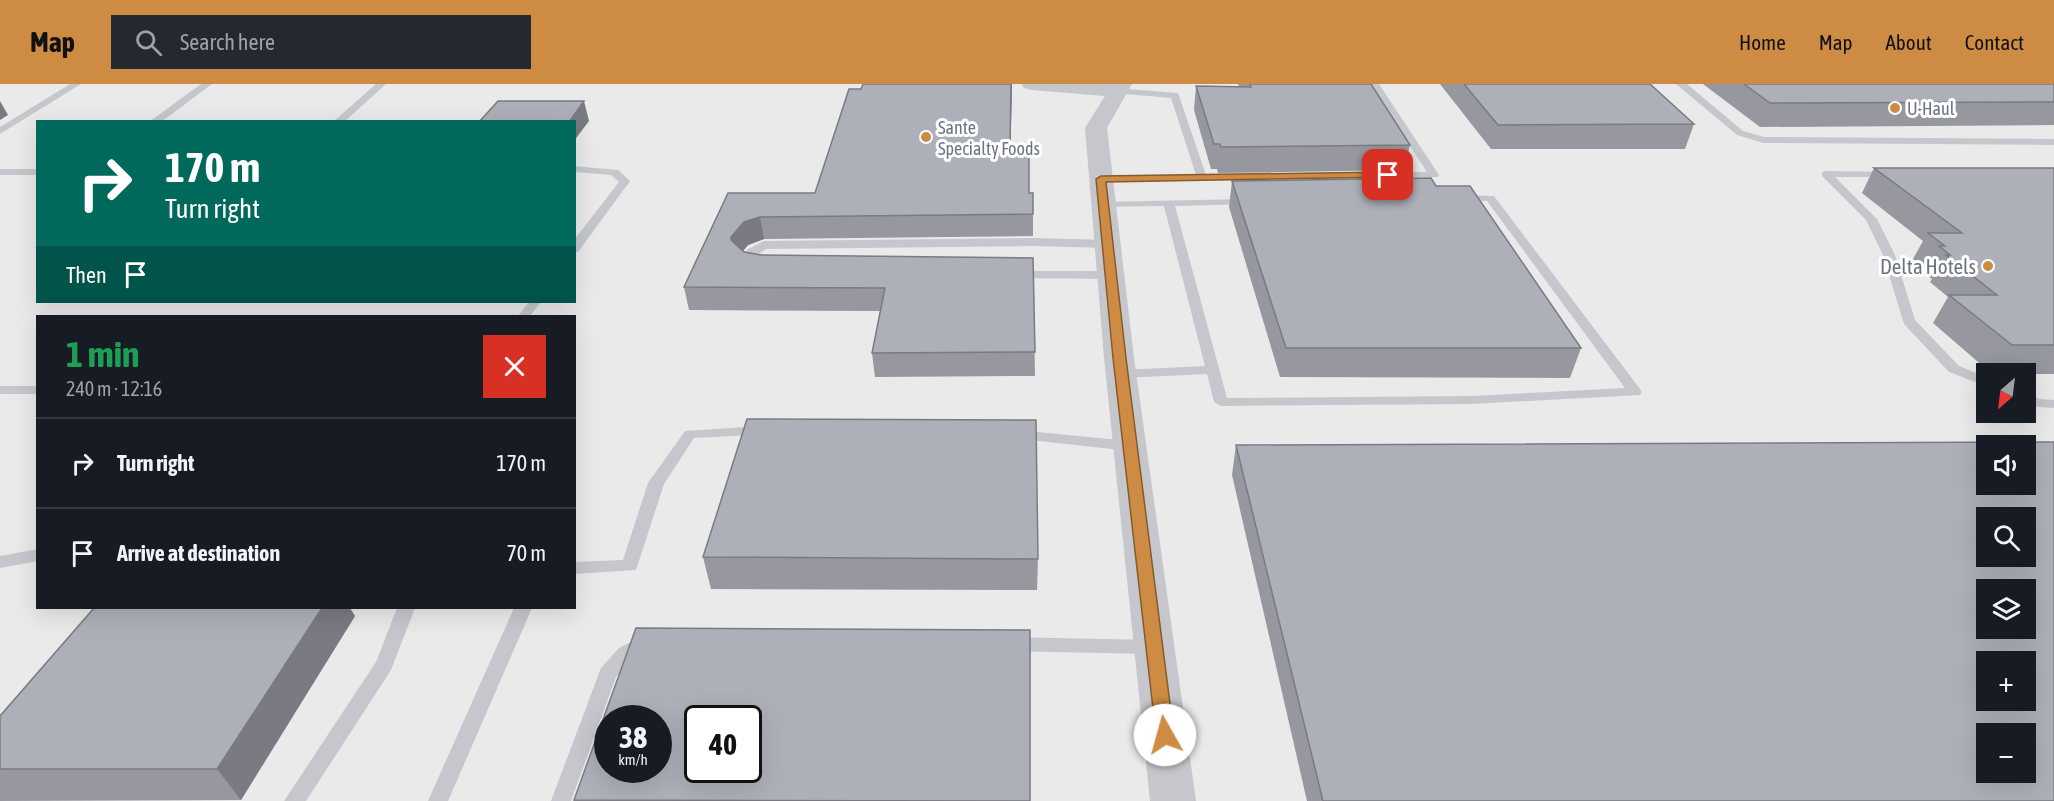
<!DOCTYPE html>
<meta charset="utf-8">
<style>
:root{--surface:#171b24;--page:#242831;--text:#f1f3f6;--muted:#9ea1a6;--line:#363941;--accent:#ce8b43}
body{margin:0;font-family:"Asap Condensed",sans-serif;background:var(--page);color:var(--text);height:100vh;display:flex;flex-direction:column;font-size:22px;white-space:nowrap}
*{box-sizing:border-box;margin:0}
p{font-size:20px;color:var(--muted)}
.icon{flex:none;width:33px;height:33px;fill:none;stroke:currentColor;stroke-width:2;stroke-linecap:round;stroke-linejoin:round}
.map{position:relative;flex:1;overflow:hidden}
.panel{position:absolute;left:36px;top:231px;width:540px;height:294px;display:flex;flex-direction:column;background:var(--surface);border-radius:0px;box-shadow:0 6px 24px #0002}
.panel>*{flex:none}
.hud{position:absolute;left:36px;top:36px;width:540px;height:183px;border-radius:0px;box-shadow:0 6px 24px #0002;background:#00695c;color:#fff;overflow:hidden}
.needle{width:39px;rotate:208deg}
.controls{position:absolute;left:1976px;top:279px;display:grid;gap:12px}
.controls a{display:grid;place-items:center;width:60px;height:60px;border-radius:0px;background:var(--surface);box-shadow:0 6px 24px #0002;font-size:30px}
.speed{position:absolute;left:594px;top:621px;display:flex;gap:12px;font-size:30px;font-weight:700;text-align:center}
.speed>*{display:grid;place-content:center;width:78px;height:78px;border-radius:50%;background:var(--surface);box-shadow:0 6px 24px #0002;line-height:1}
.speed small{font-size:15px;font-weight:400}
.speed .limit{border:3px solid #111;border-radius:9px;background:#fff;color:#111}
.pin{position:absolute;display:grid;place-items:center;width:51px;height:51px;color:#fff;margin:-26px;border-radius:12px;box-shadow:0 3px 9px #0006}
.me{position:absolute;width:66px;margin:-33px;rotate:353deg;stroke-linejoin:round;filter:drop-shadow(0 0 4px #0008)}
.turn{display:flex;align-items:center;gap:21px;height:126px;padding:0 30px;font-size:27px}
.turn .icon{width:78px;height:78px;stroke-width:2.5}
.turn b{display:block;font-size:42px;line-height:51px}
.then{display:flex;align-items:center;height:57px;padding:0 30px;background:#0003;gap:12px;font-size:22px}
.round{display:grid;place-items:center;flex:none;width:63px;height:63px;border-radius:0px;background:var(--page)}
.summary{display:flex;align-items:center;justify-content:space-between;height:102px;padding:0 30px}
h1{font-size:36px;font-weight:700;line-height:45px;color:#1e9e55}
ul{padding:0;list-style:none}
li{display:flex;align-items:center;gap:18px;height:90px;padding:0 30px;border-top:2px solid var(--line)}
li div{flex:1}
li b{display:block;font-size:22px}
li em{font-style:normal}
header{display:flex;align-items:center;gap:36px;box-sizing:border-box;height:84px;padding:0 30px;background:var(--accent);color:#111}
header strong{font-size:28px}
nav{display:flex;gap:33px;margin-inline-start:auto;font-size:21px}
.search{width:420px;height:54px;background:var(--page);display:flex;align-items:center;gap:15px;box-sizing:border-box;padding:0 21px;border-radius:0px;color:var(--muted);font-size:22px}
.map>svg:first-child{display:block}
</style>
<header>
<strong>Map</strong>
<div class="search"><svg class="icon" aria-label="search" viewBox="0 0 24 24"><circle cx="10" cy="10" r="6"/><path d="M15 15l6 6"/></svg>Search here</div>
<nav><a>Home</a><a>Map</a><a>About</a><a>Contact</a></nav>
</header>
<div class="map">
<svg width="2054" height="717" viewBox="0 0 2054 717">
<rect width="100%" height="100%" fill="#f9f9f8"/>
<path fill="#eaeaeb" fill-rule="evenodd" d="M0,0H2054V717H0ZM38,38H574V218H38ZM38,232H574V524H38ZM1986,290H2025V328H1986ZM1986,362H2025V400H1986ZM1986,434H2025V472H1986ZM1986,506H2025V544H1986ZM1986,578H2025V616H1986ZM608,634H658V686H608ZM698,634H748V686H698ZM1986,650H2025V688H1986Z"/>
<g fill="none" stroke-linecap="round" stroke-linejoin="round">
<g fill="#c6c7cc" fill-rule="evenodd">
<path d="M70,0H81L0,50V43Z"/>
<path d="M201,0H212L161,38H149Z"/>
<path d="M376,0H386L344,38H333Z"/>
<path d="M1369,0H1379L1439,91L1438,93L1101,98L1096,95L1101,92L1196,91L1171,14L1113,9L1111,7L1116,4L1178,9L1206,91L1427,88Z"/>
<path d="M1676,0H1687L1743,47L1764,53L2054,55V61L1763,59L1737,51Z"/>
<path d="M574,82L618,86L630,97L578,168H574V156L619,98L611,91L574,88Z"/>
<rect x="0" y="85" width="38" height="6"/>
<path d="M1826,87L1896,88V92L1892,93H1835L1877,135L1895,171L1915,236L1959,282L1986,293V302L1949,288L1904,240L1883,171L1866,136L1822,92V88Z"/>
<path d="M1457,111L1494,112L1640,305L1642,308L1640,311L1471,320L1221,322L1214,318L1207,290L1122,294L1115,290L1122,286L1205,282L1164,122L1103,123L1099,122V118L1247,115L1253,118L1251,120L1175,122L1227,314L1471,312L1625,304L1487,117L1453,116V112Z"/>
<path d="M1034,154L1108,156L1114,160L1108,164L1034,162L766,165L750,176L755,182L753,185H745L737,177L748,165L764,157Z"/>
<path d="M1015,187H1111L1117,191L1111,195L1011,194L1009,191Z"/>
<path d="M529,218H541L530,232H518Z"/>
<rect x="0" y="302" width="38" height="8"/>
<path d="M2025,310L2040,315L2054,316V324L2038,323L2025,319Z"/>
<path d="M762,342L767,344L769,347L767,350L694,354L664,400L636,486L574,490V478L623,476L648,399L685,347Z"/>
<path d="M1017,346L1130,357L1138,362L1130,367L1012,354L1010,351L1012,348Z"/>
<path d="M38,465V477L0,484V472Z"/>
<path d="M397,524H415L391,586L306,717H284L376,578Z"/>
<path d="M514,524H532L448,717H428Z"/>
<path d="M643,552L649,554L652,559L649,564L633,574L616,593L571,717H551L601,584L619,564Z"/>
<path d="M1010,553L1154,556L1160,558L1163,563L1160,568L1154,570L1010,567L1004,565L1001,560L1004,555Z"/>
</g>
<path fill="#c6c7cc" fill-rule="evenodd" d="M1021,0H1132L1107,44L1134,274L1196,717H1150L1104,274L1085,44L1105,12L1031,6L1024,4Z"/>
</g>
<g fill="#96979f">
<path d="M863,0H1012L1010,63L1029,109H1033V152L764,155L748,161L743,167L761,171L1033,174L1035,292L875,293L872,269L880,227L689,226L684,203L728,109H815Z"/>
<path d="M1238,0H1371L1410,61L1404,86L1218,89L1217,85H1211L1194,26L1196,2H1239Z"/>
<path d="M1440,0H1650L1694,40L1685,65H1491Z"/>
<path d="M1703,0H2054V41L1760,43Z"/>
<path d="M1874,84H2054V290H1992L1933,239L1948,213L1930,198L1932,195L1924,189L1926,186L1913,175L1923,157L1862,109Z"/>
<path d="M1232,97L1436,102L1581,264L1570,294L1280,293L1229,123Z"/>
<path d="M1236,361L2054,717H1307L1232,391Z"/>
<path d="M703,473L1038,475L1037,506L711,505Z"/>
<path d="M355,532L241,716L0,717V632Z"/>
<path d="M574,716L1030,717H574Z"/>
</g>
<g fill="#7a7b82">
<path d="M1011,0H1012L1010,84V63Z"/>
<path d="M0,17L8,31L0,36Z"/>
<path d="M584,17L589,37L574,57V38H569Z"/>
<path d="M760,133L764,155L748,161L735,176L731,153L744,138Z"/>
<path d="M322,524H350L355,532L241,716L217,685Z"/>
</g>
<g fill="#aeb0b9" stroke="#7a7b82" stroke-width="1.5" fill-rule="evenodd">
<path d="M863,0H1011L1010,63H1029V109H1033V130L760,133L744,138L731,153V156L744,168L761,171L1033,174L1035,268L872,269L885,204L684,203L728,109H815L849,5H861Z"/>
<path d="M1250,0H1371L1410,61L1221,63L1220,60H1214L1196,2L1251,3Z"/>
<path d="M1464,0H1650L1694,40L1498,41Z"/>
<path d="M1744,0H2054V18L1770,19Z"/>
<path d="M498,17H584L569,38H479Z"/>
<path d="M1874,84H2054V261H2012L1949,211H1997L1946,171H1950L1939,162H1945L1928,149H1962Z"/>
<path d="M1431,94L1436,102H1470L1581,264H1286L1232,97Z"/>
<path d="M747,335L1036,336L1038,475L703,473Z"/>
<path d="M2054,358V717H1323L1236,361ZM1986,362H2025V400H1986ZM1986,434H2025V472H1986ZM1986,506H2025V544H1986ZM1986,578H2025V616H1986ZM1986,650H2025V688H1986Z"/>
<path d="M94,524H322L217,685H0V632Z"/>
<path d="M636,544L1030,546V717L574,716ZM608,634H658V686H608ZM698,634H748V686H698Z"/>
</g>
<path fill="#ce8b43" stroke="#865a2c" stroke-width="1.5" d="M1388,88L1391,89V93L1106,98L1126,274L1174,651L1171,656L1165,659L1158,656L1156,651L1113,274L1096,95L1101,92Z"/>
<g fill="#ce8b43" stroke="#fff" stroke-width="2">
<circle cx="1895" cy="24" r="6"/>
<circle cx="926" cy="53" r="6"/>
<circle cx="1988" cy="182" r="6"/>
</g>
<g text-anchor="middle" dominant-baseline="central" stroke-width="6" stroke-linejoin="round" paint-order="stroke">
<g font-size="18" fill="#6c7385" stroke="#fff" text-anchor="start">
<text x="1907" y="24">U-Haul</text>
<text x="938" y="43">Sante<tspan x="938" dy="21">Specialty Foods</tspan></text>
</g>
<g font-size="21" fill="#6c7385" stroke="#fff" text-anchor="end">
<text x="1976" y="182">Delta Hotels</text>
</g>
</g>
</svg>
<div class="controls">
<a><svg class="needle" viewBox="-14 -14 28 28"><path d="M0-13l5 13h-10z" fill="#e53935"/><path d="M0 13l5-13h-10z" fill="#9ea1a6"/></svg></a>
<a><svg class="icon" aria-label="sound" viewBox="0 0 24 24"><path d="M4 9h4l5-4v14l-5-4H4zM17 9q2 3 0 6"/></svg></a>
<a><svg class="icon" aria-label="search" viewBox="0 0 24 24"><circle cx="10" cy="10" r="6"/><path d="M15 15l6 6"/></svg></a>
<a><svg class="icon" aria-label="layers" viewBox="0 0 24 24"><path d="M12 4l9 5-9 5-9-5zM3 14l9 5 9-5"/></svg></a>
<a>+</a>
<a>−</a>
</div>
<div class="speed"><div>38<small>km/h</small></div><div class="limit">40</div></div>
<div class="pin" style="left:1388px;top:91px;background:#d93025"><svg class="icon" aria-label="arrive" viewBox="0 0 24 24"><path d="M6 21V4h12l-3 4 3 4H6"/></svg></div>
<svg class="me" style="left:1165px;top:651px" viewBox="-20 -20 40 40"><circle r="19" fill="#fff"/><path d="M0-13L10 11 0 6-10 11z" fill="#ce8b43"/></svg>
<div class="hud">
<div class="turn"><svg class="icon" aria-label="right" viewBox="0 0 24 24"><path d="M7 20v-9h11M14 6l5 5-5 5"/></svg><div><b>170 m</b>Turn right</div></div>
<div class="then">Then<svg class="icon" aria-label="arrive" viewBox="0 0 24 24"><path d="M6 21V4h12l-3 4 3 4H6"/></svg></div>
</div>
<section class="panel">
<div class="summary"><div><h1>1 min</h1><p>240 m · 12:16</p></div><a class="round" style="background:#d93025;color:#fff"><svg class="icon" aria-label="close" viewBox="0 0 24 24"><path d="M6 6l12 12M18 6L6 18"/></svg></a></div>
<ul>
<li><svg class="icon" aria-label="right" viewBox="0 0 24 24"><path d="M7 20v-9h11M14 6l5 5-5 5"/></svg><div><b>Turn right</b></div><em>170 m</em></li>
<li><svg class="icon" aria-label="arrive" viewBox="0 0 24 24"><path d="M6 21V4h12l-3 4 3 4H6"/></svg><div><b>Arrive at destination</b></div><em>70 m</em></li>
</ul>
</section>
</div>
